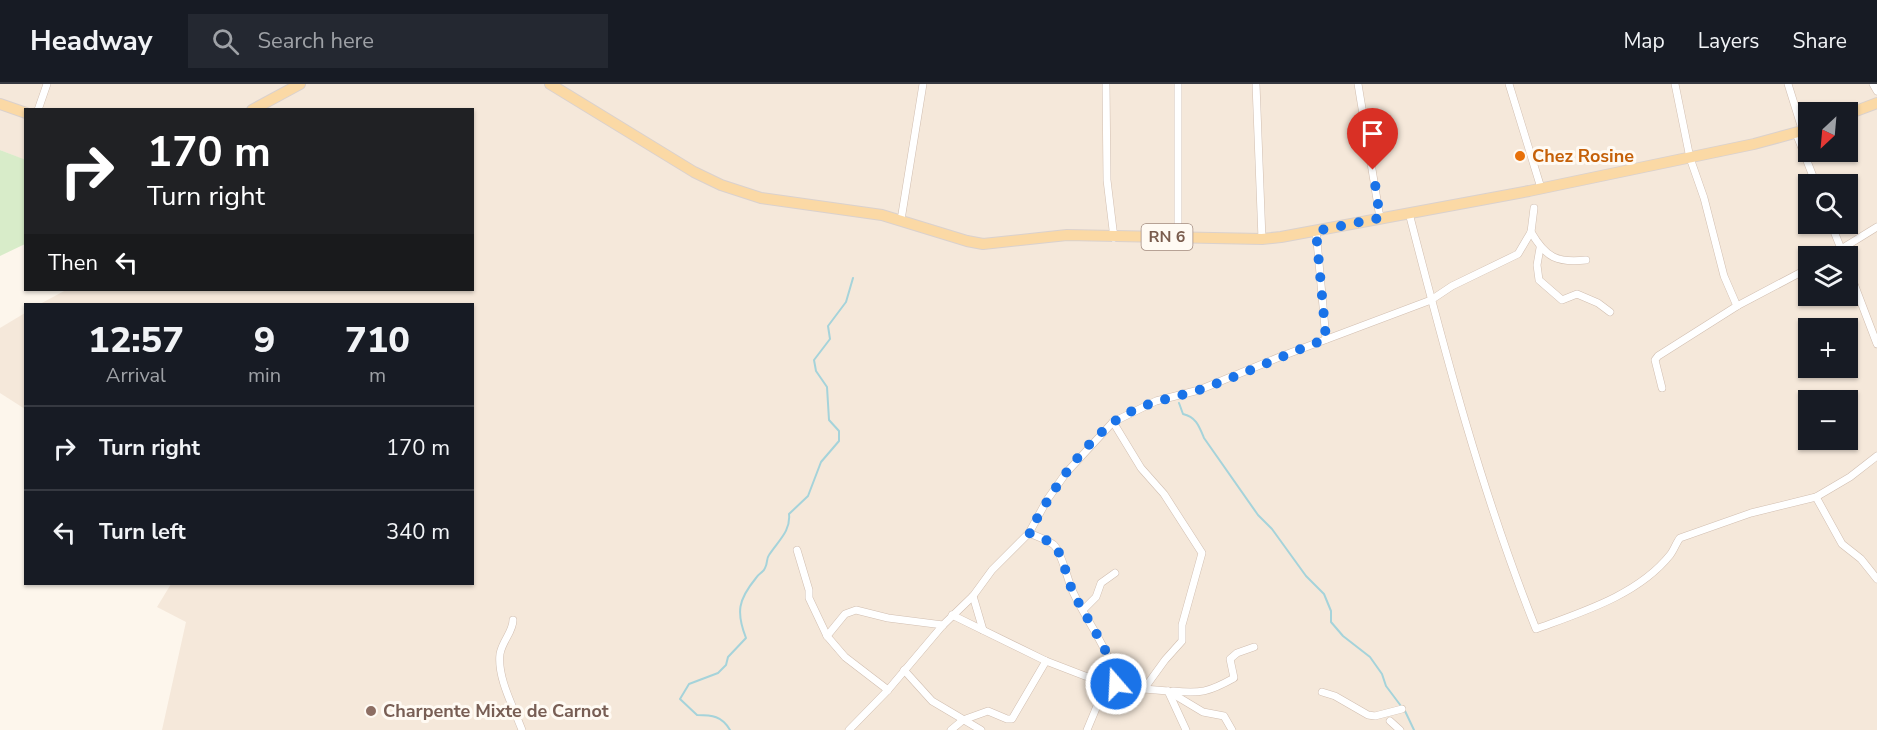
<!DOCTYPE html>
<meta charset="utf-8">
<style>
:root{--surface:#171b24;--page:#242831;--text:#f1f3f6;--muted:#9ea1a6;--line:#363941}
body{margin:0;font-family:"Nunito Sans",sans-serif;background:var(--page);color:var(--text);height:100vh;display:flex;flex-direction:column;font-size:22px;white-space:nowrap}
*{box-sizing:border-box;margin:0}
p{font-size:20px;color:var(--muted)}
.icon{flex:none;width:33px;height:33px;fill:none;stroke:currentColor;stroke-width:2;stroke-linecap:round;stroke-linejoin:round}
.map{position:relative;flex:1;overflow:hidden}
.drawer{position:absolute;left:24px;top:219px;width:450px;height:282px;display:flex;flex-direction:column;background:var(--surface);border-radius:0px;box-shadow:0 2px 4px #0004}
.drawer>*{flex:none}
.banner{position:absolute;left:24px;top:24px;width:450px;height:183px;border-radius:0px;box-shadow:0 2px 4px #0004;background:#202124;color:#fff;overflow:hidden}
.needle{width:39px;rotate:206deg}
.tools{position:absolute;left:1798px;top:18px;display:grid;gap:12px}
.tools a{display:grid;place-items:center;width:60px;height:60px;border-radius:0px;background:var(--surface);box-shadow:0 2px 4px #0004;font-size:30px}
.pin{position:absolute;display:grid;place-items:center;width:51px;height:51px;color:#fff;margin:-62px -26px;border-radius:50% 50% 50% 0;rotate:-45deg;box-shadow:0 0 6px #0007}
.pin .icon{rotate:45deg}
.me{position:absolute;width:66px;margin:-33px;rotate:341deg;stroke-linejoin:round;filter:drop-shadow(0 0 4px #0008)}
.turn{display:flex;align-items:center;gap:21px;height:126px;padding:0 24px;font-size:27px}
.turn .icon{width:78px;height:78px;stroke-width:2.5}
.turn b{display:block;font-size:42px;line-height:51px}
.then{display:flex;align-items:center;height:57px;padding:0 24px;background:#0003;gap:12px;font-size:22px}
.eta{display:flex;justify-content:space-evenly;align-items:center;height:102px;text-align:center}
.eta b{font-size:36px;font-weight:800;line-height:42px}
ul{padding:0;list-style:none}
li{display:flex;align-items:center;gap:18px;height:84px;padding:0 24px;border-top:2px solid var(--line)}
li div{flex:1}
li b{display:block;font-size:22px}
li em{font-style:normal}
header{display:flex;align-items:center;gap:36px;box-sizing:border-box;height:84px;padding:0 30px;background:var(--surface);border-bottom:2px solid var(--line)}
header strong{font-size:28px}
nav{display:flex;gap:33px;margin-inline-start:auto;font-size:21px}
.search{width:420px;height:54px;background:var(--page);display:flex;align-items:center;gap:15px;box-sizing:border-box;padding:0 21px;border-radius:0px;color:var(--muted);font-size:22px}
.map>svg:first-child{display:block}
</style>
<header>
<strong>Headway</strong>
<div class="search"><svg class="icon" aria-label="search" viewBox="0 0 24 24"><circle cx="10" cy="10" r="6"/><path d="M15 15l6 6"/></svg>Search here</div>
<nav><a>Map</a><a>Layers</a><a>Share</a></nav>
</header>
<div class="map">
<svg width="1877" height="646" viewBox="0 0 1877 646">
<rect width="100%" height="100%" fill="#fdf6ec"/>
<g fill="#f5e8da" fill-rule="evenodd">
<path d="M0,0H1877V646H162L186,538L157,523L171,500H472V220H40L66,206H472V26H26L25,76L0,66ZM1809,28H1848V68H1809ZM1809,100H1848V140H1809ZM1809,172H1848V212H1809ZM1809,244H1848V284H1809ZM1809,316H1848V356H1809Z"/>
<path d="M25,229V325L0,309V244Z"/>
</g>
<path fill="#d8ecc9" d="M0,66L26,76L25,160L0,172Z"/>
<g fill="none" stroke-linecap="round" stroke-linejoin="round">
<g stroke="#a5d3da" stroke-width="2">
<path d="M1179,319L1183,330C1196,333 1199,342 1204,354L1258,431L1272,445L1306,492L1324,510L1331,527V538L1343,552L1370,573L1382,590L1386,602L1401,622"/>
<path d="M1405,627L1414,646"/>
<path d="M730,646C722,632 712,631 697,631L680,615L689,600L718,589L726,581L728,573L746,554C736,528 738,516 756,494C758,490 764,488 765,484C768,479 766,475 769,471C778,457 791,447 789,430L808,412L821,378L839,357V347L829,336L827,303L816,287L814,276L830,255L828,242L846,218L853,194"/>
</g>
<g stroke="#d1beb0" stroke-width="8">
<g id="street">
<path d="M1106,0L1107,96L1114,154"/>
<path d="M1256,0L1262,155"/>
<path d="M1358,0L1380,134"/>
<path d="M1509,0L1541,104"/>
<path d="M1675,0L1690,74L1704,114L1724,192L1737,222"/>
<path d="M1788,0L1803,48"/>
<path d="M1873,0L1877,7"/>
<path d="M38,26L47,0"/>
<path d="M1796,49L1816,100"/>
<path d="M1409,129C1445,269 1482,410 1536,545C1582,528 1638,511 1670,471C1674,466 1676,459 1680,454L1751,429L1816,413L1850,393L1877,372"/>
<path d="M901,136L923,0"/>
<path d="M1831,140L1844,172"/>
<path d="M1316,146L1326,255"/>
<path d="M1531,148C1546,174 1557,179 1586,176"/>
<path d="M1178,152V0"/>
<path d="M1540,164L1537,181L1539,196L1562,216L1577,210L1598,219L1610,228"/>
<path d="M1830,172L1877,143"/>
<path d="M1848,184L1877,260"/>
<path d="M1662,304L1655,276L1658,272L1737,222L1809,184"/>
<path d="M1113,338L1141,384L1164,410L1202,469L1182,541V557L1165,576L1144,605"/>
<path d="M1816,413L1842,460L1861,475L1877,495"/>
<path d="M1029,449C1036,452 1048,456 1054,461C1062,469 1068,498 1073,508C1087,538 1111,567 1116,600"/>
<path d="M797,466L809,506V514L827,552L845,573L888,606"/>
<path d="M973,512L983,546"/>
<path d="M1084,525L1096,513L1101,499L1115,489"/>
<path d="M952,531L1046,577L1085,592L1144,605L1168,607L1203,628L1224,632L1232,646"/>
<path d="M513,536C513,548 502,557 500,570C497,594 514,624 522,646"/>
<path d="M827,552L845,530L856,526L888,534L943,541"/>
<path d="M904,586L932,617L981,646"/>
<path d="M1168,607L1186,646"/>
<path d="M1173,607C1200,610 1209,608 1234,594L1230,575L1237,569L1254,563"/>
<path d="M1322,608L1335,612L1368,631L1375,632L1402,625"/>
<path d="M1390,637L1400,646"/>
<path d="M849,646L888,606L943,541L973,512L992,486L1029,449L1047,416L1066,389L1113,338L1156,317L1199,306L1282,272L1431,216L1452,202L1518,170L1531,148L1534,124"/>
<path d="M951,646L963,636L988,627L1007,635H1012L1046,577"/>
<path d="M1087,646L1107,598"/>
</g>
</g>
<g stroke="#dad1cd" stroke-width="12">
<g id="primary">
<path d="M550,0L694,88L721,101L761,114L882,131L967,157L983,160L1067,151L1262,155L1281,153L1529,107L1754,60L1809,45"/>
<path d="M0,20L26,29"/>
<path d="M252,26L300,0"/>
<path d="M1848,30L1877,19"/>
</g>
</g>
<use href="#street" stroke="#fff" stroke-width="7"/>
<use href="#primary" stroke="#fbd9a5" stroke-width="10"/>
</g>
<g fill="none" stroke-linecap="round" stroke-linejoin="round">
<path stroke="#1a73e8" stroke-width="10" stroke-dasharray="0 18" d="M1116,600C1112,568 1087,537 1073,508C1068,498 1062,469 1054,461C1048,456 1036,452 1029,449C1050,410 1079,364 1115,337C1140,319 1170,315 1199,306C1242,291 1284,271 1326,255L1316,147L1380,134L1373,86"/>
</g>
<circle fill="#e8710a" stroke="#fffaf3" stroke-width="2" cx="1520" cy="72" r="6"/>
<circle fill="#8d6e63" stroke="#fffaf3" stroke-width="2" cx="371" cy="627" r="6"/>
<g text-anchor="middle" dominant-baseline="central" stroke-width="6" stroke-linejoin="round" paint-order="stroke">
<rect fill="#fffaf3" stroke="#a28b7f" stroke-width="1.5" x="1141.5" y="140" width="51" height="26" rx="4.5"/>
<g font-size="16" font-weight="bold" fill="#7a5c4d">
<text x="1167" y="153">RN 6</text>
</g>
<g font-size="18" font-weight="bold" fill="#c56008" stroke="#fffaf3" text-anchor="start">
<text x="1532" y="72">Chez Rosine</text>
</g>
<g font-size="18" font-weight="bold" fill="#785e54" stroke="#fffaf3" text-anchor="start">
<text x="383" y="627">Charpente Mixte de Carnot</text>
</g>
</g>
</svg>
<div class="tools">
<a><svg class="needle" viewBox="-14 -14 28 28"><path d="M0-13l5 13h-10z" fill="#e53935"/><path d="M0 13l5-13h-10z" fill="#9ea1a6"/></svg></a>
<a><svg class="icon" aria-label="search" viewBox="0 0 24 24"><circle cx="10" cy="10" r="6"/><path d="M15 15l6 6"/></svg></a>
<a><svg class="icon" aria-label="layers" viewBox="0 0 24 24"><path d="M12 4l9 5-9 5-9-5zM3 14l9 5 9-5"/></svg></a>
<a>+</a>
<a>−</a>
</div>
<div class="pin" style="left:1373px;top:86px;background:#d93025"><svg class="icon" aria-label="arrive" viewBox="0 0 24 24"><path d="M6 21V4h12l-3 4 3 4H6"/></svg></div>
<svg class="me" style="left:1116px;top:600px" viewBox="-20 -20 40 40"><circle r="17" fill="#1a73e8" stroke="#fff" stroke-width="3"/><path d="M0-11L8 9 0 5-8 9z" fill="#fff"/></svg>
<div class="banner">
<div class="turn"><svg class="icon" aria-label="right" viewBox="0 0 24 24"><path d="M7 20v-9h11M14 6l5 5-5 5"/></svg><div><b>170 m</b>Turn right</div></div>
<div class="then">Then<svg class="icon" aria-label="left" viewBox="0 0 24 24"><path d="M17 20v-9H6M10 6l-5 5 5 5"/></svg></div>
</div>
<section class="drawer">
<div class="eta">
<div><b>12:57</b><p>Arrival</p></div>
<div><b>9</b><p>min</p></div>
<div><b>710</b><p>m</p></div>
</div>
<ul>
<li><svg class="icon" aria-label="right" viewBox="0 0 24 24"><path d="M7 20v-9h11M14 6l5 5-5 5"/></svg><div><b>Turn right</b></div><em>170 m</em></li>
<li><svg class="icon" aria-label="left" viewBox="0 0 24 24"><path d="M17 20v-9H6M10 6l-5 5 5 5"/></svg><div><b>Turn left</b></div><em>340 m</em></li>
</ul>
</section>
</div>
